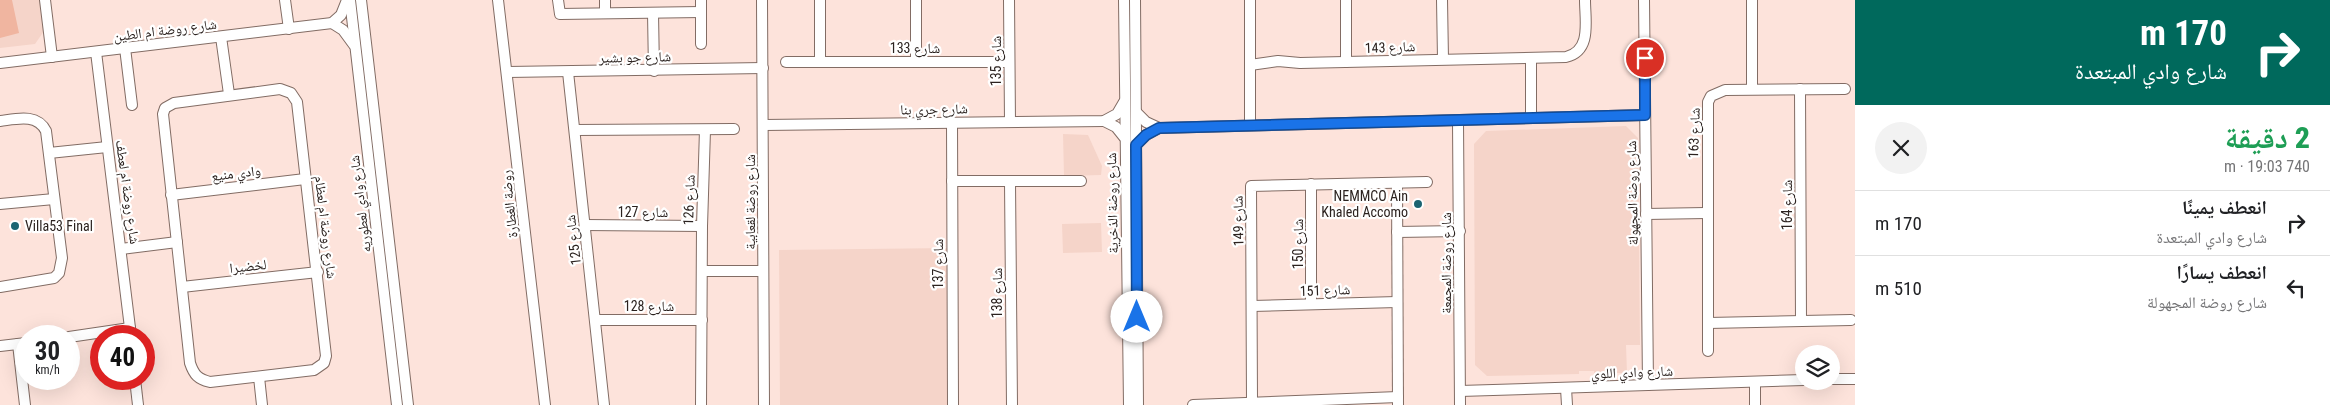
<!DOCTYPE html>
<html lang="ar">
<meta charset="utf-8">
<style>
:root{--surface:#fff;--page:#f2f2f2;--text:#202124;--muted:#757577;--line:#e0e0e0}
body{margin:0;font-family:"Roboto Condensed","Noto Naskh Arabic",sans-serif;background:var(--page);color:var(--text);direction:rtl;height:100vh;display:flex;flex-direction:column;font-size:19px;white-space:nowrap}
*{box-sizing:border-box;margin:0}
p{font-size:16px;color:var(--muted)}
.icon{flex:none;width:28px;height:28px;fill:none;stroke:currentColor;stroke-width:2;stroke-linecap:round;stroke-linejoin:round}
.map{position:relative;flex:1;overflow:hidden;direction:ltr}
.panel{display:flex;flex-direction:column;background:var(--surface);width:475px}
.panel>*{flex:none}
.hud{background:#00695c;color:#fff;overflow:hidden}
.buttons{position:absolute;left:1795px;top:345px;display:grid;gap:10px}
.buttons a{display:grid;place-items:center;width:45px;height:45px;border-radius:50%;background:var(--surface);box-shadow:0 5px 20px #0002;font-size:25px}
.speed{position:absolute;left:15px;top:325px;display:flex;gap:10px;font-size:25px;font-weight:700;text-align:center}
.speed>*{display:grid;place-content:center;width:65px;height:65px;border-radius:50%;background:var(--surface);box-shadow:0 5px 20px #0002;line-height:1}
.speed small{font-size:12px;font-weight:400}
.speed .limit{border:8px solid #d22;background:#fff;color:#111}
.pin{position:absolute;display:grid;place-items:center;width:42px;height:42px;color:#fff;margin:-21px;border:2px solid #fff;border-radius:50%;box-shadow:0 1px 5px #0007}
.me{position:absolute;width:55px;margin:-28px;rotate:0deg;stroke-linejoin:round;filter:drop-shadow(0 0 4px #0008)}
.turn{display:flex;align-items:center;gap:18px;height:105px;padding:0 20px;font-size:22px}
.turn .icon{width:65px;height:65px;stroke-width:2.5}
.turn b{display:block;font-size:35px;line-height:42px}
.round{display:grid;place-items:center;flex:none;width:52px;height:52px;border-radius:26px;background:var(--page)}
.summary{display:flex;align-items:center;justify-content:space-between;height:85px;padding:0 20px}
h1{font-size:30px;font-weight:800;line-height:38px;color:#1e9e55}
ul{padding:0;list-style:none}
li{display:flex;align-items:center;gap:15px;height:65px;padding:0 20px;border-top:1px solid var(--line)}
li div{flex:1}
li b{display:block;font-size:19px}
li em{font-style:normal}
main{display:flex;flex:1;min-height:0}
.map>svg:first-child{display:block}
</style>
<main>
<section class="panel">
<div class="hud">
<div class="turn"><svg class="icon" aria-label="right" viewBox="0 0 24 24"><path d="M7 20v-9h11M14 6l5 5-5 5"/></svg><div><b>170 m</b>شارع وادي المبتعدة</div></div>
</div>
<div class="summary"><div><h1>2 دقيقة</h1><p>740 m · 19:03</p></div><a class="round"><svg class="icon" aria-label="close" viewBox="0 0 24 24"><path d="M6 6l12 12M18 6L6 18"/></svg></a></div>
<ul>
<li><svg class="icon" aria-label="right" viewBox="0 0 24 24"><path d="M7 20v-9h11M14 6l5 5-5 5"/></svg><div><b>انعطف يمينًا</b><p>شارع وادي المبتعدة</p></div><em>170 m</em></li>
<li><svg class="icon" aria-label="left" viewBox="0 0 24 24"><path d="M17 20v-9H6M10 6l-5 5 5 5"/></svg><div><b>انعطف يسارًا</b><p>شارع روضة المجهولة</p></div><em>510 m</em></li>
</ul>
</section>
<div class="map">
<svg width="1855" height="405" viewBox="0 0 1855 405">
<rect width="100%" height="100%" fill="#fde3db"/>
<g fill="#f5d4c9">
<path d="M0,0H40L44,31L35,44L0,48Z"/>
<path d="M1626,126L1638,138L1640,345H1626L1627,373H1594V371H1579V374L1487,376L1475,365L1474,144L1486,131Z"/>
<path d="M1063,134L1088,135L1102,166L1101,175L1064,176Z"/>
<path d="M1101,223L1102,252L1063,253L1062,224Z"/>
<path d="M949,248L950,405H780L779,250Z"/>
</g>
<path fill="#f0b5a0" d="M0,0H12L19,33L0,38Z"/>
<g fill="none" stroke-linecap="round" stroke-linejoin="round">
<g stroke="#826c64" stroke-width="12">
<g id="minor">
<path d="M45,0L52,57"/>
<path d="M285,0L289,29"/>
<path d="M350,0L397,405"/>
<path d="M361,0L408,405"/>
<path d="M498,0L545,405"/>
<path d="M558,0L560,14L701,12"/>
<path d="M605,0V13"/>
<path d="M762,0L764,405"/>
<path d="M820,0V62"/>
<path d="M1009,0L1010,122"/>
<path d="M1124,0L1129,405"/>
<path d="M1135,0L1138,405"/>
<path d="M1250,0V125"/>
<path d="M1346,0V62"/>
<path d="M1442,0L1443,59"/>
<path d="M1644,0L1648,385"/>
<path d="M653,13L654,71"/>
<path d="M332,23L343,30L354,45"/>
<path d="M221,37L229,94"/>
<path d="M701,44V0"/>
<path d="M125,48L132,105"/>
<path d="M96,52L131,336"/>
<path d="M1531,58V118"/>
<path d="M786,62H1009"/>
<path d="M916,62V0"/>
<path d="M0,63L332,23L341,15L347,0"/>
<path d="M1250,65L1278,61L1300,63L1566,57C1592,51 1585,21 1585,0"/>
<path d="M507,72L763,68"/>
<path d="M568,72L604,405"/>
<path d="M280,89L291,93L297,102L326,356L324,363L314,370L210,382C198,379 194,375 190,363L163,114L165,108L174,103Z"/>
<path d="M1752,89V0"/>
<path d="M1800,89L1801,321"/>
<path d="M1136,112L1146,122L1159,128"/>
<path d="M0,121C16,119 37,113 46,131L62,258L59,273L54,278L0,287"/>
<path d="M1104,121L1116,127L1124,137"/>
<path d="M1458,121L1460,405"/>
<path d="M952,122L953,405"/>
<path d="M764,125L1104,121L1117,114L1124,102"/>
<path d="M575,130L734,129"/>
<path d="M1136,145L1146,135L1159,128L1645,115"/>
<path d="M49,153L107,147"/>
<path d="M952,181H1081"/>
<path d="M1010,182L1012,405"/>
<path d="M1397,183L1398,405"/>
<path d="M171,195L305,179"/>
<path d="M0,204L54,199"/>
<path d="M1646,214L1706,213"/>
<path d="M585,225L702,226"/>
<path d="M1397,232L1460,231"/>
<path d="M121,249L177,242"/>
<path d="M702,271H763"/>
<path d="M182,287L318,272"/>
<path d="M1311,304V184"/>
<path d="M1252,306L1397,302"/>
<path d="M596,320H702"/>
<path d="M1708,323L1851,320"/>
<path d="M69,337L130,328"/>
<path d="M18,344L25,405"/>
<path d="M0,346L26,343"/>
<path d="M1708,351V102L1711,96L1725,90L1845,89"/>
<path d="M259,377L262,405"/>
<path d="M135,379L138,405"/>
<path d="M1831,379H1855"/>
<path d="M1566,388L1567,405"/>
<path d="M1460,391L1804,380"/>
<path d="M1252,402L1251,186L1427,182"/>
<path d="M701,405L702,226L705,130"/>
<path d="M1193,405L1398,397"/>
<path d="M1755,405V382"/>
</g>
</g>
<use href="#minor" stroke="#fff" stroke-width="10"/>
</g>
<g fill="none" stroke-linecap="round" stroke-linejoin="round">
<g stroke="#114b97" stroke-width="12">
<path id="route" d="M1137,317L1136,145L1146,135L1159,128L1645,115V58"/>
</g>
<use href="#route" stroke="#1a73e8" stroke-width="9"/>
</g>
<g fill="#1b6472" stroke="#fff" stroke-width="2">
<circle cx="1418" cy="204" r="5"/>
<circle cx="15" cy="226" r="5"/>
</g>
<g text-anchor="middle" dominant-baseline="central" stroke-width="4.5" stroke-linejoin="round" paint-order="stroke">
<g font-size="14" fill="#2b221f" stroke="#fff">
<text transform="translate(165 30) rotate(-7)">شارع روضة ام الطين</text>
<text transform="translate(1390 47) rotate(-2)">شارع 143</text>
<text x="915" y="48">شارع 133</text>
<text transform="translate(635 57) rotate(-1)">شارع جو بشير</text>
<text transform="translate(996 61) rotate(-90)">شارع 135</text>
<text transform="translate(934 109) rotate(-1)">شارع جري بنا</text>
<text transform="translate(1694 133) rotate(-88)">شارع 163</text>
<text transform="translate(236 173) rotate(-7)">وادي منيع</text>
<text transform="translate(128 192) rotate(82)">شارع روضة ام لعطف</text>
<text transform="translate(1632 193) rotate(-91)">شارع روضة المجهولة</text>
<text transform="translate(689 200) rotate(-88)">شارع 126</text>
<text transform="translate(750 202) rotate(-90)">شارع روضة لقعابية</text>
<text transform="translate(1112 203) rotate(-91)">شارع روضة الذخرية</text>
<text transform="translate(360 204) rotate(-97)">شارع وادي لعطوريه</text>
<text transform="translate(509 204) rotate(-96)">روضة الغطارة</text>
<text transform="translate(1787 205) rotate(-90)">شارع 164</text>
<text x="643" y="212">شارع 127</text>
<text transform="translate(1238 221) rotate(-91)">شارع 149</text>
<text transform="translate(326 227) rotate(83)">شارع روضة ام لعظام</text>
<text transform="translate(573 240) rotate(-97)">شارع 125</text>
<text transform="translate(1298 244) rotate(-90)">شارع 150</text>
<text transform="translate(1446 263) rotate(-90)">شارع روضة المجمعة</text>
<text transform="translate(938 264) rotate(-90)">شارع 137</text>
<text transform="translate(248 266) rotate(-6)">لخضيرا</text>
<text transform="translate(1325 290) rotate(-2)">شارع 151</text>
<text transform="translate(997 293) rotate(-90)">شارع 138</text>
<text x="649" y="306">شارع 128</text>
<text transform="translate(1632 372) rotate(-2)">شارع وادي اللوي</text>
</g>
<g font-size="14" fill="#2b221f" stroke="#fff" text-anchor="end">
<text x="1408" y="196">NEMMCO Ain<tspan x="1408" dy="16">Khaled Accomo</tspan></text>
<text x="25" y="226" text-anchor="start">Villa53 Final</text>
</g>
</g>
</svg>
<div class="buttons">
<a><svg class="icon" aria-label="layers" viewBox="0 0 24 24"><path d="M12 4l9 5-9 5-9-5zM3 14l9 5 9-5"/></svg></a>
</div>
<div class="speed"><div>30<small>km/h</small></div><div class="limit">40</div></div>
<div class="pin" style="left:1645px;top:58px;background:#d93025"><svg class="icon" aria-label="arrive" viewBox="0 0 24 24"><path d="M6 21V4h12l-3 4 3 4H6"/></svg></div>
<svg class="me" style="left:1137px;top:317px" viewBox="-20 -20 40 40"><circle r="19" fill="#fff"/><path d="M0-13L10 11 0 6-10 11z" fill="#1a73e8"/></svg>
</div>
</main>
